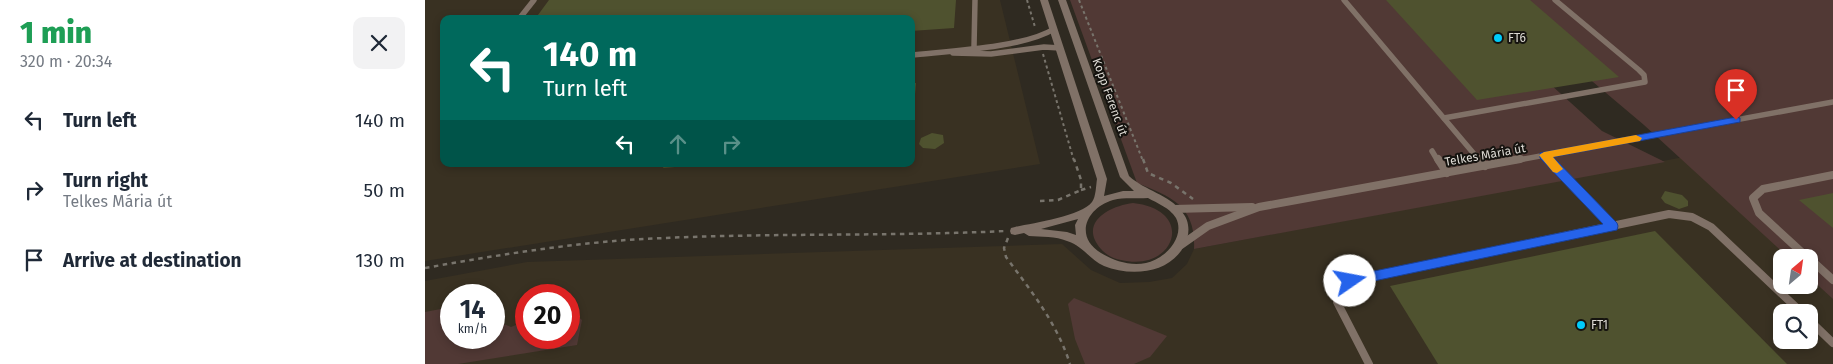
<!DOCTYPE html>
<meta charset="utf-8">
<style>
:root{--surface:#fff;--page:#f2f2f3;--text:#1f2937;--muted:#747a83}
body{margin:0;font-family:"Fira Sans",sans-serif;background:var(--page);color:var(--text);height:100vh;display:flex;flex-direction:column;font-size:19px;white-space:nowrap}
*{box-sizing:border-box;margin:0}
p{font-size:16px;color:var(--muted)}
.icon{flex:none;width:28px;height:28px;fill:none;stroke:currentColor;stroke-width:2;stroke-linecap:round;stroke-linejoin:round}
.map{position:relative;flex:1;overflow:hidden}
.sheet{display:flex;flex-direction:column;background:var(--surface);width:425px}
.sheet>*{flex:none}
.guide{position:absolute;left:15px;top:15px;width:475px;height:152px;border-radius:10px;box-shadow:0 2px 8px #0003;background:#00695c;color:#fff;overflow:hidden}
.needle{width:32px;rotate:29deg}
.fabs{position:absolute;left:1348px;top:249px;display:grid;gap:10px}
.fabs a{display:grid;place-items:center;width:45px;height:45px;border-radius:10px;background:var(--surface);box-shadow:0 2px 8px #0003;font-size:25px}
.speed{position:absolute;left:15px;top:284px;display:flex;gap:10px;font-size:25px;font-weight:700;text-align:center}
.speed>*{display:grid;place-content:center;width:65px;height:65px;border-radius:50%;background:var(--surface);box-shadow:0 2px 8px #0003;line-height:1}
.speed small{font-size:12px;font-weight:400}
.speed .limit{border:8px solid #d22;background:#fff;color:#111}
.pin{position:absolute;display:grid;place-items:center;width:42px;height:42px;color:#fff;margin:-51px -21px;border-radius:50% 50% 50% 0;rotate:-45deg;box-shadow:0 0 5px #0007}
.pin .icon{rotate:45deg}
.me{position:absolute;width:55px;margin:-28px;rotate:78deg;stroke-linejoin:round;filter:drop-shadow(0 0 4px #0008)}
.turn{display:flex;align-items:center;gap:18px;height:105px;padding:0 20px;font-size:22px}
.turn .icon{width:65px;height:65px;stroke-width:2.5}
.turn b{display:block;font-size:35px;line-height:42px}
.lanes{display:flex;align-items:center;height:48px;padding:0 20px;background:#0003;justify-content:center;gap:25px;direction:ltr}
.lanes .off{opacity:.35}
.round{display:grid;place-items:center;flex:none;width:52px;height:52px;border-radius:10px;background:var(--page)}
.overview{display:flex;align-items:center;justify-content:space-between;height:85px;padding:0 20px}
h1{font-size:30px;font-weight:800;line-height:38px;color:#1e9e55}
ul{padding:0;list-style:none}
li{display:flex;align-items:center;gap:15px;height:70px;padding:0 20px}
li div{flex:1}
li b{display:block;font-size:19px}
li em{font-style:normal}
main{display:flex;flex:1;min-height:0}
.map>svg:first-child{display:block}
</style>
<main>
<section class="sheet">
<div class="overview"><div><h1>1 min</h1><p>320 m · 20:34</p></div><a class="round"><svg class="icon" aria-label="close" viewBox="0 0 24 24"><path d="M6 6l12 12M18 6L6 18"/></svg></a></div>
<ul>
<li><svg class="icon" aria-label="left" viewBox="0 0 24 24"><path d="M17 20v-9H6M10 6l-5 5 5 5"/></svg><div><b>Turn left</b></div><em>140 m</em></li>
<li><svg class="icon" aria-label="right" viewBox="0 0 24 24"><path d="M7 20v-9h11M14 6l5 5-5 5"/></svg><div><b>Turn right</b><p>Telkes Mária út</p></div><em>50 m</em></li>
<li><svg class="icon" aria-label="arrive" viewBox="0 0 24 24"><path d="M6 21V4h12l-3 4 3 4H6"/></svg><div><b>Arrive at destination</b></div><em>130 m</em></li>
</ul>
</section>
<div class="map">
<svg width="1408" height="364" viewBox="0 0 1408 364">
<rect width="100%" height="100%" fill="#2f2a21"/>
<g fill="#393122" fill-rule="evenodd">
<path d="M0,0H575L615,164L0,261ZM19,19H486V164H19Z"/>
<path d="M1408,129V364H0V281L102,262L637,244L666,270L695,283L724,282L747,278L762,264L769,249ZM1356,258H1384V285H1356ZM26,295H69V338H26ZM101,295H144V338H101ZM1356,312H1384V340H1356Z"/>
</g>
<g fill="#513935">
<path d="M645,0H1032L1177,131L1240,162L769,249C771,207 748,197 712,183Z"/>
<path d="M1071,0H1408V299L1384,277V258L1363,257L1219,125Z"/>
<path d="M708,203C772,210 750,273 696,260C689,259 681,255 676,249C653,223 684,206 708,203Z"/>
<path d="M649,298L742,336L725,357L709,364H660L650,339L643,304Z"/>
<path d="M26,307V338H69V320L86,327L101,321V338H144V309L157,320L152,345L33,364H0V312Z"/>
</g>
<g fill="#4f522f">
<path d="M124,0H531L529,28L486,31V19H110Z"/>
<path d="M961,0H1105L1194,77L1052,100Z"/>
<path d="M486,83H491L488,117H486Z"/>
<path d="M507,133L518,135L519,143L510,149L498,148L494,144L496,138Z"/>
<path d="M240,164H274V165L238,168Z"/>
<path d="M1240,191L1257,195L1263,201V206L1254,209L1240,203L1236,198Z"/>
<path d="M1408,193V228L1374,200Z"/>
<path d="M1230,231L1362,364H1013L965,286Z"/>
</g>
<g fill="none" stroke-linecap="round" stroke-linejoin="round">
<g stroke="#78746c" stroke-width="2" stroke-dasharray="3 3" stroke-linecap="butt">
<path d="M602,0L610,27"/>
<path d="M654,0L718,161"/>
<path d="M618,54L649,161"/>
</g>
<g stroke="#78746c" stroke-width="2.5" stroke-dasharray="4.5 4.5" stroke-linecap="butt">
<path d="M718,159L723,173L746,183L768,199"/>
<path d="M656,190L666,187"/>
<path d="M615,201L633,200L656,190V180L649,159"/>
<path d="M583,238L579,248L581,257C606,291 632,323 645,364"/>
<path d="M0,268C67,256 134,245 202,240C329,232 455,237 581,231"/>
</g>
<g stroke="#807167" stroke-width="5.5">
<path d="M919,0L1055,161"/>
<path d="M94,19L109,0"/>
<path d="M549,47L550,0"/>
<path d="M528,53L566,54L619,47L635,48"/>
<path d="M486,55C524,51 598,48 629,29"/>
<path d="M1019,118L1220,82L1219,75L1214,70L1130,0"/>
<path d="M1007,151L1013,161"/>
<path d="M1119,155L1124,161"/>
<path d="M1088,161L1408,102"/>
</g>
<g stroke="#807167" stroke-width="8">
<path d="M1013,159L1022,173"/>
<path d="M1054,159L1060,166"/>
<path d="M1123,159L1187,226"/>
<path d="M749,209L827,207"/>
<path d="M756,245L783,226L834,207L1095,159"/>
<path d="M1383,258L1334,213L1328,198L1338,189L1408,175"/>
<path d="M1384,258L1408,280"/>
<path d="M1384,320L1408,343"/>
<path d="M944,364L912,302L915,289L925,281L1244,214L1267,217L1286,227L1376,312"/>
</g>
<path fill="#807167" fill-rule="evenodd" d="M615,0H623L682,179L679,196L698,191H709L695,177L633,0H641L704,176C720,191 744,194 757,212C765,221 765,234 760,244C746,274 706,277 679,266C664,259 658,246 642,241C631,236 616,237 604,236L599,233L590,235L586,234L585,231L586,228L590,227C608,223 657,216 667,202C671,197 671,185 672,179ZM723,198C732,203 745,208 751,218C761,238 738,260 721,263C705,266 689,261 676,253C649,237 661,208 688,200C700,197 711,199 723,198ZM653,219L650,225L651,235L642,232L616,229Z"/>
</g>
<path fill="#2563eb" stroke="#184099" d="M1311,117L1315,118V122L1128,157L1192,223L1193,226L1192,230L925,286L918,281L925,276L1178,224L1115,158V153Z"/>
<path fill="#f59e0b" d="M1211,135L1217,138L1215,141L1128,157L1138,169L1132,173L1128,172L1114,155L1119,152Z"/>
<g fill="#00cbf9" stroke="#15130f" stroke-width="2">
<circle cx="1073" cy="38" r="5"/>
<circle cx="1156" cy="325" r="5"/>
</g>
<g text-anchor="middle" dominant-baseline="central" stroke-width="4" stroke-linejoin="round" paint-order="stroke">
<g font-size="12" fill="#dddad4" stroke="#15130f" text-anchor="start">
<text x="1083" y="38">FT6</text>
<text x="1166" y="325">FT1</text>
</g>
<g font-size="12" fill="#dddad4" stroke="#15130f">
<text transform="translate(685 97) rotate(70)">Kopp Ferenc út</text>
<text transform="translate(1060 155) rotate(-10)">Telkes Mária út</text>
</g>
</g>
</svg>
<div class="fabs">
<a><svg class="needle" viewBox="-14 -14 28 28"><path d="M0-13l5 13h-10z" fill="#e53935"/><path d="M0 13l5-13h-10z" fill="#747a83"/></svg></a>
<a><svg class="icon" aria-label="search" viewBox="0 0 24 24"><circle cx="10" cy="10" r="6"/><path d="M15 15l6 6"/></svg></a>
</div>
<div class="speed"><div>14<small>km/h</small></div><div class="limit">20</div></div>
<div class="pin" style="left:1311px;top:120px;background:#d93025"><svg class="icon" aria-label="arrive" viewBox="0 0 24 24"><path d="M6 21V4h12l-3 4 3 4H6"/></svg></div>
<svg class="me" style="left:925px;top:281px" viewBox="-20 -20 40 40"><circle r="19" fill="#fff"/><path d="M0-13L10 11 0 6-10 11z" fill="#2563eb"/></svg>
<div class="guide">
<div class="turn"><svg class="icon" aria-label="left" viewBox="0 0 24 24"><path d="M17 20v-9H6M10 6l-5 5 5 5"/></svg><div><b>140 m</b>Turn left</div></div>
<div class="lanes"><svg class="icon" aria-label="left" viewBox="0 0 24 24"><path d="M17 20v-9H6M10 6l-5 5 5 5"/></svg><svg class="icon off" aria-label="ahead" viewBox="0 0 24 24"><path d="M12 20V5M6 11l6-6 6 6"/></svg><svg class="icon off" aria-label="right" viewBox="0 0 24 24"><path d="M7 20v-9h11M14 6l5 5-5 5"/></svg></div>
</div>
</div>
</main>
